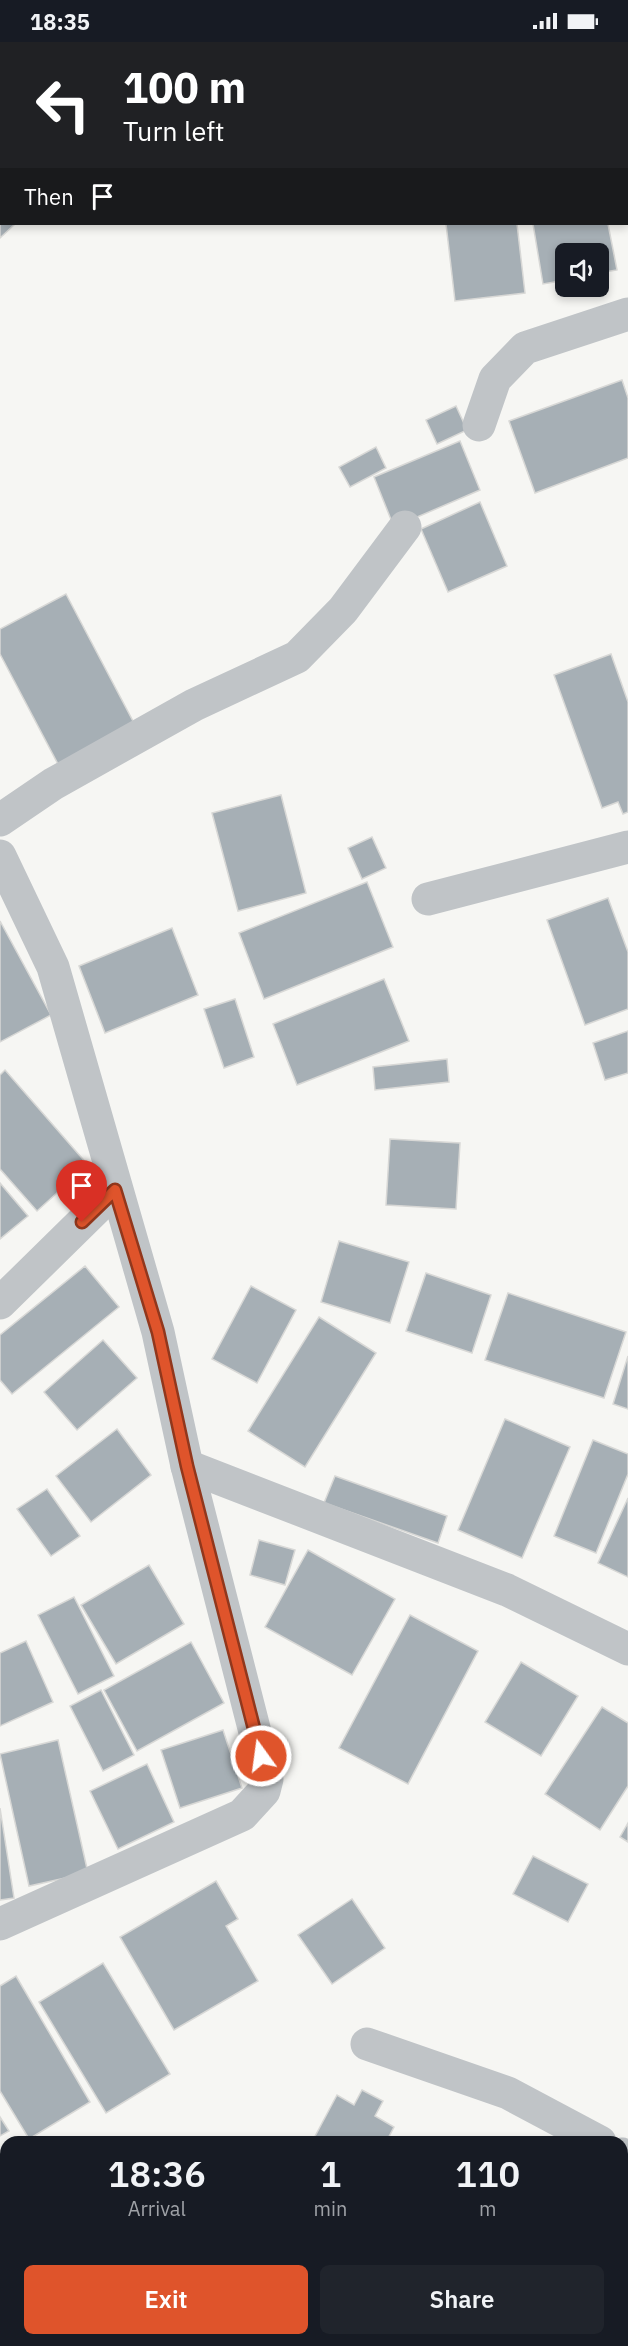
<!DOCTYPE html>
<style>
:root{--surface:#171b24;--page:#20242c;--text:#f1f3f6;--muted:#9ea1a6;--accent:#df542b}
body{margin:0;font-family:"IBM Plex Sans",sans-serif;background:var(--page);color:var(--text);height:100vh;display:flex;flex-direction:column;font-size:22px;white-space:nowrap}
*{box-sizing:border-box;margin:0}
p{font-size:20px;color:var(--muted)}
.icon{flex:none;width:33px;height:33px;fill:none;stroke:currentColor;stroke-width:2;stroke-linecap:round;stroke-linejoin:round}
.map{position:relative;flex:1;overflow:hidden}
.details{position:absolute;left:0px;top:2094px;width:628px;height:210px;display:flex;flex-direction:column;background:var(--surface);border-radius:18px 18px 0 0;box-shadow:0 3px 9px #0003}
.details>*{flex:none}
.hud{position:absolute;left:0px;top:0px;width:628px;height:183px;box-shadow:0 3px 9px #0003;background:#202124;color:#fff;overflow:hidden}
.fabs{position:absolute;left:555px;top:201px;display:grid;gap:12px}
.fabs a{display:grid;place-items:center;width:54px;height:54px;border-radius:9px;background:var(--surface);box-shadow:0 3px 9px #0003;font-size:30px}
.pin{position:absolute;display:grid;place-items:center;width:51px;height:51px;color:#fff;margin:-62px -26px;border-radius:50% 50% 50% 0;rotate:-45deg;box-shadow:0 0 6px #0007}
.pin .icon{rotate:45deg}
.me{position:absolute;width:66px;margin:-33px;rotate:346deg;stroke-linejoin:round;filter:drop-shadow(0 0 4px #0008)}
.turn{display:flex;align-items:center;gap:21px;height:126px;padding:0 24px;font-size:27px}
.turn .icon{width:78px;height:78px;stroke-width:2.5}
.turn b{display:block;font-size:42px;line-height:51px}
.then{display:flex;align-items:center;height:57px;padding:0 24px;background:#0003;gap:12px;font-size:22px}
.eta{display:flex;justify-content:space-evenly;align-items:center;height:102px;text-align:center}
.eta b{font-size:36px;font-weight:600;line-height:42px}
.primary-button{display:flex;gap:12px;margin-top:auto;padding:12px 24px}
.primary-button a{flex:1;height:69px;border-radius:9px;background:var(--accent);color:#fff;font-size:24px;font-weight:600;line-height:69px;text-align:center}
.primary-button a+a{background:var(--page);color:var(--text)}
.status{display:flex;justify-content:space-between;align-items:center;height:42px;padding:0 30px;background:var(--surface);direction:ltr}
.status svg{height:16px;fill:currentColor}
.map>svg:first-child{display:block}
</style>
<div class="status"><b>18:35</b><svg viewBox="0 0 49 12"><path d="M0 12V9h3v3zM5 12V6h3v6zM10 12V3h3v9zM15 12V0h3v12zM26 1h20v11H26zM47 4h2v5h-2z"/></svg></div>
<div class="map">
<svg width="628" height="2304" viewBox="0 0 628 2304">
<rect width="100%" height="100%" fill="#f6f6f3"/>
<g fill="#a6afb5" stroke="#d8d8d6" stroke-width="1.5">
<path d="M80,0H116L117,2H78Z"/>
<path d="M141,0H196L197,2H142Z"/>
<path d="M593,0H628V69L627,2H583Z"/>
<path d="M0,159L2,182H15L0,196Z"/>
<path d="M446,182H517L525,251L455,259Z"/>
<path d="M533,182H608L617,228L598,231V212H566V238L543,242Z"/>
<path d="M622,338L628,356V416L535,451L509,379Z"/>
<path d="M456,364L467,388L437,402L426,378Z"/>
<path d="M460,399L480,448L394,485L374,435Z"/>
<path d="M376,405L386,426L350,445L339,425Z"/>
<path d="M480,460L507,524L448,550L421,487Z"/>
<path d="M66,552L135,683L59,724L0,612V587Z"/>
<path d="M611,612L628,660V770L623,772L618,760L602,766L554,633Z"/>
<path d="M281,753L306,851L238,869L212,771Z"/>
<path d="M372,795L386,826L362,837L348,806Z"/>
<path d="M367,840L393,905L264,957L239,891Z"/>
<path d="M608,856L628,910V967L585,983L547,878Z"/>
<path d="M0,879L51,973L0,1000Z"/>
<path d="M172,886L198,953L105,991L79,924Z"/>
<path d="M384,937L409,999L297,1043L273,982Z"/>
<path d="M235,957L254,1015L224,1026L204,967Z"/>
<path d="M628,989V1031L605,1038L593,1001Z"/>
<path d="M447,1017L449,1040L375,1048L373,1025Z"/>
<path d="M5,1028L88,1123L37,1169L0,1127V1033Z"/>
<path d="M390,1097L460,1101L456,1167L386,1163Z"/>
<path d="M0,1141L28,1174L0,1197Z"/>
<path d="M339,1199L409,1220L390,1281L321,1260Z"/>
<path d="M85,1224L119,1265L12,1352L0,1338V1293Z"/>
<path d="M426,1231L491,1253L472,1311L406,1289Z"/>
<path d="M251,1244L296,1268L257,1341L212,1317Z"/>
<path d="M508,1251L626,1290L604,1356L485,1318Z"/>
<path d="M319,1275L376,1311L305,1425L248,1389Z"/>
<path d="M103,1298L137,1336L77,1388L44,1350Z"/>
<path d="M628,1314V1367L613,1362Z"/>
<path d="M505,1377L570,1405L522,1516L458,1488Z"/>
<path d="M117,1387L151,1433L91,1480L56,1434Z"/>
<path d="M593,1398L628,1412V1432L596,1511L554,1494Z"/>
<path d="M335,1434L447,1474L438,1501L324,1461Z"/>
<path d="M47,1447L80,1494L51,1514L17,1467Z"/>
<path d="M628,1456V1535L598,1521Z"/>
<path d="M259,1498L295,1508L285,1543L250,1533Z"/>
<path d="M308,1508L395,1557L352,1633L265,1585Z"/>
<path d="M149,1523L184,1582L116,1622L81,1563Z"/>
<path d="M74,1555L114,1634L78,1652L38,1573Z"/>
<path d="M410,1573L478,1609L408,1742L339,1706Z"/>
<path d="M26,1599L53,1660L0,1684V1611Z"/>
<path d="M191,1600L224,1661L137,1709L104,1648Z"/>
<path d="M521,1620L578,1654L541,1714L485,1680Z"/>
<path d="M101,1648L134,1713L103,1729L70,1664Z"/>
<path d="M602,1665L628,1681V1744L600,1788L545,1752Z"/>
<path d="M223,1688L242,1746L180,1766L161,1708Z"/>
<path d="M58,1698L88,1831L29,1844L0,1712Z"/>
<path d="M147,1722L174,1780L118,1807L90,1749Z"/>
<path d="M0,1766L14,1856L0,1858Z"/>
<path d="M628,1781V1800L620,1795Z"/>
<path d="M533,1814L588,1842L568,1880L513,1852Z"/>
<path d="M216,1839L238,1877L226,1884L258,1939L174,1988L120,1895Z"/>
<path d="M352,1857L385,1906L332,1942L298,1893Z"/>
<path d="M103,1921L170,2032L106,2071L39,1960Z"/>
<path d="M16,1934L90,2060L29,2097L0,2049V1944Z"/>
<path d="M362,2048L383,2059L375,2074L394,2085L386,2100H312L337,2053L354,2063Z"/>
<path d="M0,2075L9,2089L0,2094Z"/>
<path d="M628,2229V2304H617L607,2298H622V2239Z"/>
<path d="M11,2298H75L74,2304H9Z"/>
</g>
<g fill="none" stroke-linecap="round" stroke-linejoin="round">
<g stroke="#c0c4c7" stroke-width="33">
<path d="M479,383L495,337L525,306L628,272"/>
<path d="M0,778L53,742L194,663L297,615L343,568L405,485"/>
<path d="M0,814L53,925L158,1290L187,1424L267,1737L264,1749L242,1773L0,1882"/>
<path d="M428,857L628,805"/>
<path d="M0,1261L115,1148"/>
<path d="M187,1424L507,1548L628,1607"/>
<path d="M367,2002L508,2051L600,2100"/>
<path d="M622,2112L628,2115"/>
</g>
</g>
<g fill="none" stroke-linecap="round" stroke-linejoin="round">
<g stroke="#91371c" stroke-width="15">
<path id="route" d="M82,1180L115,1148L158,1290L187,1424L261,1714"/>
</g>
<use href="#route" stroke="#df542b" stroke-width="10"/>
</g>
</svg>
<div class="fabs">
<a><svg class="icon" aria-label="sound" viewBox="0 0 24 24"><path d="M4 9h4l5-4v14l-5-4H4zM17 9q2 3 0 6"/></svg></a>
</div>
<div class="pin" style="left:82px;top:1180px;background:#d93025"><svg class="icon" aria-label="arrive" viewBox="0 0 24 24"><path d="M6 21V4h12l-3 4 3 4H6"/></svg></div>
<svg class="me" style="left:261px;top:1714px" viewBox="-20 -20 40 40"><circle r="17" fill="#df542b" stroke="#fff" stroke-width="3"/><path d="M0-11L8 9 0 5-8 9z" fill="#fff"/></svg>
<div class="hud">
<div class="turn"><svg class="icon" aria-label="left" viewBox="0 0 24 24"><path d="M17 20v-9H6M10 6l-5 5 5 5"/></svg><div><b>100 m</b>Turn left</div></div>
<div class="then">Then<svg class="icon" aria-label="arrive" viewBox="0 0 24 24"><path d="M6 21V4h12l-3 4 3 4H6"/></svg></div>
</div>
<section class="details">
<div class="eta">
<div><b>18:36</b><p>Arrival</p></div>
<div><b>1</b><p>min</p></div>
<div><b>110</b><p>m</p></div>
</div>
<div class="primary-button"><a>Exit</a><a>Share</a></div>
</section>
</div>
